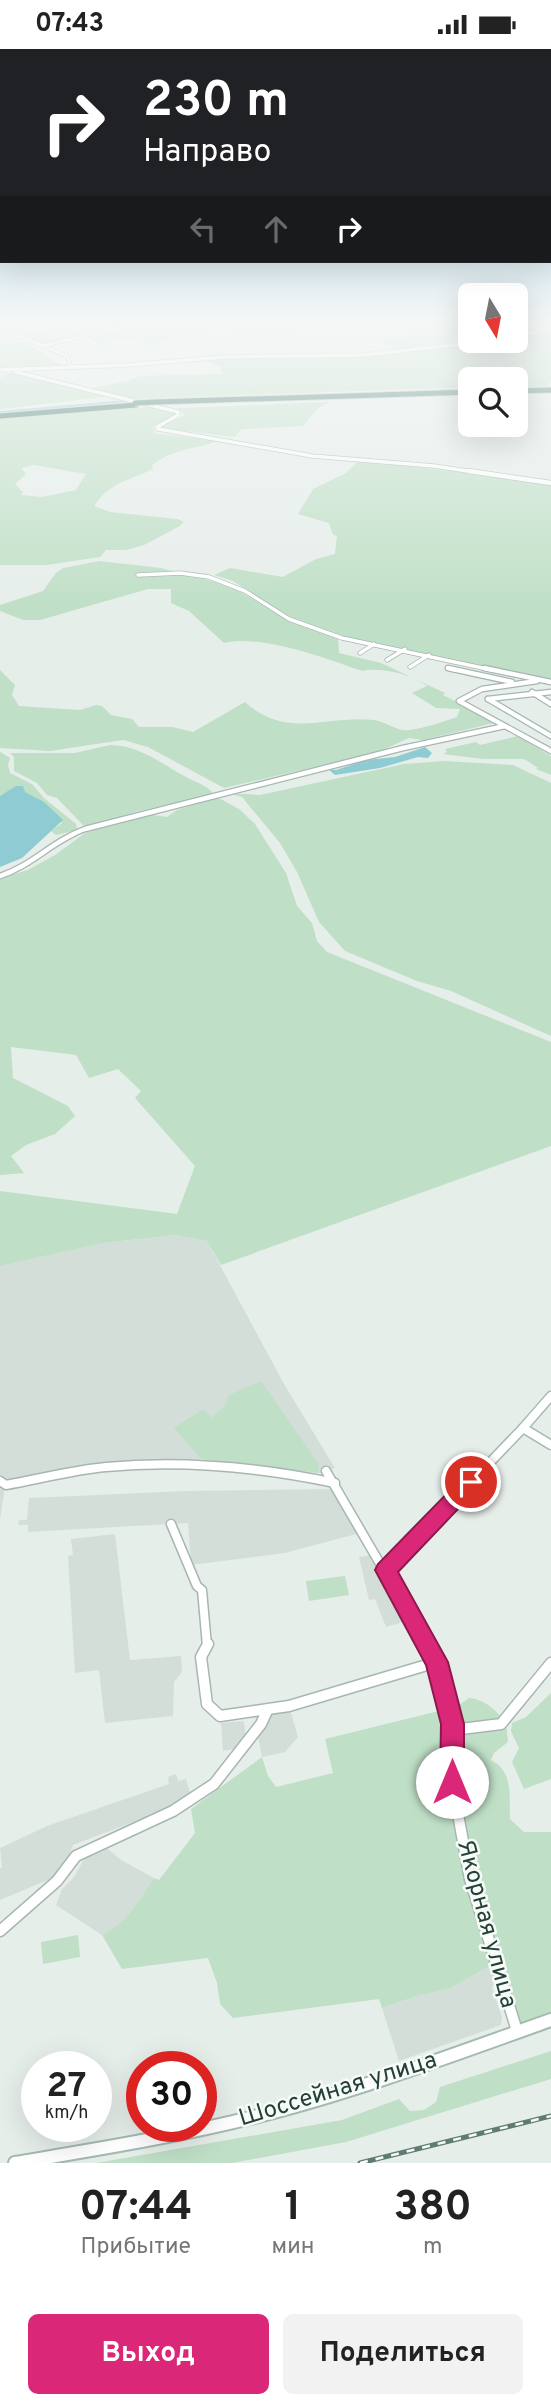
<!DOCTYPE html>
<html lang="ru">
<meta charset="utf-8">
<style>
:root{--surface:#fff;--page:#f2f2f2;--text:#222;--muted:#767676;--accent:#db2777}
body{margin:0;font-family:Overpass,sans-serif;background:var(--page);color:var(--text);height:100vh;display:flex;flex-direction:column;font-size:26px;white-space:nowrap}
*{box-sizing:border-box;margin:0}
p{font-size:23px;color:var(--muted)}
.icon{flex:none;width:38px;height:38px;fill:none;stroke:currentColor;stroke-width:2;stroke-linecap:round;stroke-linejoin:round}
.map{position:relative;height:2114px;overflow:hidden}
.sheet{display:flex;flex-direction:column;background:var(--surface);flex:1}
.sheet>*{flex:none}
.guide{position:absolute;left:0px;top:0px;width:551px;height:214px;box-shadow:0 7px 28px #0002;background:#202124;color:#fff;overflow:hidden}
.needle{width:46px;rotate:170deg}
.tools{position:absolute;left:458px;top:234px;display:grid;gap:14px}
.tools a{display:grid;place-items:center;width:70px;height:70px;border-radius:10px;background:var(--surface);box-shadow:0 7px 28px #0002;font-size:35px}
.speed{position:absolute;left:21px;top:2002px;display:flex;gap:14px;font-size:35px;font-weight:700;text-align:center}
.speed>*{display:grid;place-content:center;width:91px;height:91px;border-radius:50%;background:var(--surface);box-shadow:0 7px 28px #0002;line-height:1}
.speed small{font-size:18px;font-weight:400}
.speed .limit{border:10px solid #d22;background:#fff;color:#111}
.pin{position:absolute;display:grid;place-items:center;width:60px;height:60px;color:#fff;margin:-30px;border:4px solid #fff;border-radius:50%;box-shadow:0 2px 7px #0007}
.me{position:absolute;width:77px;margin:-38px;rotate:0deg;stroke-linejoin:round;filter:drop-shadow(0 0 5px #0008)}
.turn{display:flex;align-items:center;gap:24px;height:147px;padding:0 28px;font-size:32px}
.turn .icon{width:91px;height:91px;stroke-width:2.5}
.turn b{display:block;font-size:49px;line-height:60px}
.lanes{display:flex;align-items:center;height:66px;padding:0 28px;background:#0003;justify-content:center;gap:35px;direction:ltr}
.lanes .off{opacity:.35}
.eta{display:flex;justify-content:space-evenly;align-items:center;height:119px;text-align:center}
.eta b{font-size:42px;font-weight:700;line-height:49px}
.cta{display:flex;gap:14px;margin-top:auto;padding:14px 28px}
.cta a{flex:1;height:80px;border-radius:10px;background:var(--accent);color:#fff;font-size:28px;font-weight:700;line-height:80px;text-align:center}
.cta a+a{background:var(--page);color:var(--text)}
.status{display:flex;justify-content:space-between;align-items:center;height:49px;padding:0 35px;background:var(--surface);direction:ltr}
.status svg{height:19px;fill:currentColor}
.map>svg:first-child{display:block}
</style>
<div class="status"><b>07:43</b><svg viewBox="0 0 49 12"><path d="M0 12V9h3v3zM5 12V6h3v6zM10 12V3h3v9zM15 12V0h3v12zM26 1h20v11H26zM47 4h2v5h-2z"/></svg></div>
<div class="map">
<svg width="551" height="2114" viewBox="0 0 551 2114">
<rect width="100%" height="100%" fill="#e6eeea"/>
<g fill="#d4ded9">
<path d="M176,1186L207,1192L284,1335L335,1419L319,1424L201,1410L199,1414L105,1418L5,1438L0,1470V1217L103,1194Z"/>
<path d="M336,1440L360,1484L285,1504L191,1516L188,1474L28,1483V1476H18L19,1471H27L29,1449L185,1442Z"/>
<path d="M115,1485L130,1611L181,1607L182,1623L174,1633L173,1667L105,1674L99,1621L75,1624L68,1507L73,1506L71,1490Z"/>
<path d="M372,1506L410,1571L386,1578L375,1550L369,1551L359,1508Z"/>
<path d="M289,1657L298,1688L285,1703L262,1708L258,1687L267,1662Z"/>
<path d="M244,1672L246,1690L239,1699L223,1702L221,1674Z"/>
<path d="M176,1725L178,1732L186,1730L190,1744L184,1754L73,1796L64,1820L55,1828L0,1851V1820L2,1818L0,1799L47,1777L169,1735L168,1728Z"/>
<path d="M108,1800L121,1811L154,1829L136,1857L117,1879L102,1886L56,1856L62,1840L74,1828L84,1810Z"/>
<path d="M491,1917L495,1935L492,1939L502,1968L501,1976L399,2012L382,1959L417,1947L449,1940Z"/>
</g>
<g fill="#bfdfc6" fill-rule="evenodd">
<path d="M100,268H164L42,296L25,292L28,290L19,285Z"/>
<path d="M180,268H290L295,282L241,285L228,275H221L149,296L138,293L154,291L101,289L109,293L101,294L108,300L90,289Z"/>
<path d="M402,268H471V292H484L405,301L379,293L410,287V279Z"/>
<path d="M551,281V331L548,337L516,338V331H471V338L131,350L87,340L127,332L140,327L223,325L220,321L221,318L205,311C258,306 312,310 366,307C416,304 466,292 516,292V288Z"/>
<path d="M22,293C31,295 49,309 60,316L0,318V295Z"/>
<path d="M11,324L105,347V348L0,360V329Z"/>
<path d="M330,353L318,359L303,377L246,380L240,381L235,388L160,379L185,366L177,359Z"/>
<path d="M151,358L176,364L153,378L155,381L153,384L217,392C190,402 178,398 152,416L153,420C129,432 111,432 94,457L110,463L178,470L184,473L180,477L144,496L126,501H106L100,508L47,516H0V369ZM34,416L86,425L76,441L42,448L21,446L23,443L15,435L26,425L21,419Z"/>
<path d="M358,412C424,418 486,426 551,435V631L344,589L292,570L233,532L214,526L230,519L283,528L316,510L335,505L337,487L333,486L329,474L298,465L313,440L346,424Z"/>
<path d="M99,512L161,519L231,537L284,569L338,589L339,604L381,614L445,644L443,646L447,648L498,673L423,691L409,689L378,703L224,739L148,698L123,691L50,702L0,699V621L15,636L12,646L19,657L80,661L96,656L102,657L111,666L132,670L139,678H173L193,683L245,653C287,691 326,666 374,671C386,673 398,683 410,681C426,679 442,673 457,668L460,660L436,659L412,644L427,637C411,625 381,618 362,622C324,609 262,585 224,594L189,562L171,554V540H148L40,571H23L0,562V556L43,542L56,524L63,519Z"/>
<path d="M518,687L551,707V726L536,720L538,719L524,710H483L443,705L447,703L445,700L476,693L480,696Z"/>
<path d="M110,696C139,696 162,715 186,728C197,734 205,735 214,745L135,763L98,776H83L57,749L47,746L37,734L14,722V708L10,704H75Z"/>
<path d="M0,703L10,709L8,716L10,724L32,735L44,749L76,775L77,781L56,786L51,782L62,774C47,758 36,747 15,739L0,747Z"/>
<path d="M445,712L513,716L551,734V987L451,942L417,932L345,902L319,873L297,823L280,794L242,748L228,744L260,746L404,715Z"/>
<path d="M217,748L239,760L255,775L286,824L297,857L312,874L317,892L327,903L551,993V1097L221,1216L207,1192L176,1186L103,1194L0,1217V1142L177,1165L195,1117L135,1049L141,1042L118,1020L89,1029L76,1006L11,998L13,1029L68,1057L75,1067L55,1085L26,1096L11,1107L24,1124L0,1126V829L28,821L55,806L85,784L146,765L167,768L177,761Z"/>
<path d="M261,1332L318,1414L319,1424L201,1410L174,1379L203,1360L211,1369L225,1357L229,1346Z"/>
<path d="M345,1527L349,1546L309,1552L306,1532Z"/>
<path d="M551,1644V1730L524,1740L512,1713L519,1699L511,1682L512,1674L526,1668Z"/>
<path d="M469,1649C485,1650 496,1662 506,1673L508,1693L494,1704L491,1711C514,1723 509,1747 510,1770L524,1783H551V1963L519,1975C483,1875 451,1763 458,1657Z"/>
<path d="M450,1657L452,1733L494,1915L449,1940L417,1947L382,1959L379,1950L233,1969L220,1955L217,1934L208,1909L122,1920L102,1886C127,1875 139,1851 154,1829L159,1831L195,1784L191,1760L262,1708L268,1727L276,1738L333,1724L325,1690L439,1662Z"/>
<path d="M78,1886L80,1908L43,1915L41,1893Z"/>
<path d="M551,2002V2030L346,2093L232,2114H96L342,2071L399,2050L410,2062L424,2061L436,2053L440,2038Z"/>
</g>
<g fill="#8fcbd2">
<path d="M425,698L432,704L428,709L418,708L380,719L335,726L328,720L336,721L366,711L395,708Z"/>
<path d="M16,737H23L25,743L44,753L63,771L22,809L0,818V747Z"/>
</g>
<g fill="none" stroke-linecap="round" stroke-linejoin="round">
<path stroke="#8fcbd2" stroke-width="2" d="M0,363L126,352"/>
<g stroke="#a8b6b1" stroke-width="4.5">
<g id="street-far4">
<path d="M0,279L67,307L71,318"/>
<path d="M42,297L165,268"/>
</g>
</g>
<g stroke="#a8b6b1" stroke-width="5">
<g id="street-far3">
<path d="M138,526L180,524L209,528L245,542L289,570L342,589L492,621"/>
<path d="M360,604L374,595"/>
<path d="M387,611L405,600"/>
<path d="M410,618L429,606"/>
<path d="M448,619L455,621"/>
</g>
</g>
<g stroke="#a8b6b1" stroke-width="7">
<g id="street-far2">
<path d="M448,619L512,633"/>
<path d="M484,619L551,633"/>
<path d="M537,632L482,640L459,652L551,702"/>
<path d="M532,643L551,655"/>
<path d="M488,650L551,687"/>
<path d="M488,650L551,643"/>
<path d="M0,827C33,816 52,792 85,780L403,699L505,677"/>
</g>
</g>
<g stroke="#a8b6b1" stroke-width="11">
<g id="street-far1">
<path d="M551,1347L523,1379L551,1396"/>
<path d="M326,1422L428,1597"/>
<path d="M0,1432L6,1436C39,1430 73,1421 106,1418C183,1411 259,1418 335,1434"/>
<path d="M171,1475L197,1537L202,1541L207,1597"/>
<path d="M386,1522L523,1379"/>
</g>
</g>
<g stroke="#a8b6b1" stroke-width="13">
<g id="street">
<path d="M208,1595L201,1608L207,1655L220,1667L289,1657L437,1613"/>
<path d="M427,1595L437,1613L450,1657L452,1733L470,1830L517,1982"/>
<path d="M453,1681L501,1675L551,1614"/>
<path d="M0,1882L57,1832L76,1807L173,1762L214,1735L261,1675L267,1662"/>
</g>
</g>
<g stroke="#a4bab1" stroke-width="5">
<g id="secondary-far2">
<path d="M516,287L551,280"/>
<path d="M0,321L128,316L224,308L363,306L489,292"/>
<path d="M16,323L178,363V366L157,378L158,380"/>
<path d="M158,380L312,407L434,417L481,424"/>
</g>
</g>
<g stroke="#a4bab1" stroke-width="6">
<path id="secondary-far1" d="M469,422L551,434"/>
</g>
<g stroke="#a4bab1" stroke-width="16">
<path id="secondary" d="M15,2114C98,2100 180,2087 262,2066C360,2041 455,2005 551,1971"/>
</g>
<g stroke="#c2cac7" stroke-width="7">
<g id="highway">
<path d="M516,342L551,341"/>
<path d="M156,353L471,343"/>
<path d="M0,367L136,356"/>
</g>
</g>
<use href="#street-far4" stroke="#fff" stroke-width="2.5"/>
<use href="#street-far3" stroke="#fff" stroke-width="3.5"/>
<use href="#street-far2" stroke="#fff" stroke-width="4.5"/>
<use href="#street-far1" stroke="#fff" stroke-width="8"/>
<use href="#street" stroke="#fff" stroke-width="10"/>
<use href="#secondary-far2" stroke="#fff" stroke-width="3.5"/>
<use href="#secondary-far1" stroke="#fff" stroke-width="4.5"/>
<use href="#secondary" stroke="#fff" stroke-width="12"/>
<use href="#highway" stroke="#306d5d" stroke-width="5"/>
<g stroke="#5f7c73" stroke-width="5">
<path id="rail" d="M360,2114L551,2067"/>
</g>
<use href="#rail" stroke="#f6fbf8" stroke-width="2.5" stroke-dasharray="8" stroke-linecap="butt"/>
<g stroke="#c2cac7" stroke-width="7" stroke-linecap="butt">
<path id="highway-bridge" d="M135,354L156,353"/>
</g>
<use href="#highway-bridge" stroke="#306d5d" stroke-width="5"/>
</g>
<linearGradient id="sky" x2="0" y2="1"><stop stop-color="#84bddf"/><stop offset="0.48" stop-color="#f4f7f6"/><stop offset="1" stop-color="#f4f7f6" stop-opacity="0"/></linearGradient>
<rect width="551" height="564" fill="url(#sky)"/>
<path fill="#db2777" stroke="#8e194d" stroke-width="2" d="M471,1424L478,1427L481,1433L478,1439L398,1523L448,1613L464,1675V1733L461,1742L452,1745L444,1742L440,1733L441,1675L426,1616L375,1521L378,1515L464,1427Z"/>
<g text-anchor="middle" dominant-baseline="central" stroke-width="5" stroke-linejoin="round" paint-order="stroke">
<g font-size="24" fill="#244037" stroke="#f6fbf8">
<text transform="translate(486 1875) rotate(75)">Якорная улица</text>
<text transform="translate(338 2041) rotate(-17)">Шоссейная улица</text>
</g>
</g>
</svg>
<div class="tools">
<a><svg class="needle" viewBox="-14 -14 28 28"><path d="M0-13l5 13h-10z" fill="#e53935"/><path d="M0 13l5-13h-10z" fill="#767676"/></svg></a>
<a><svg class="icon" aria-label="search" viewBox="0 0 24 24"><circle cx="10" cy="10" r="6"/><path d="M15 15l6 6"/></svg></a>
</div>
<div class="speed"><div>27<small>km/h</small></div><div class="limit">30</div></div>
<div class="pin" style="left:471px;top:1433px;background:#d93025"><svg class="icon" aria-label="arrive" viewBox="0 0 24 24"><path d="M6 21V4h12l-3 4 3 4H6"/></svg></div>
<svg class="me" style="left:452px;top:1733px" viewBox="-20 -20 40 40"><circle r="19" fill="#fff"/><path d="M0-13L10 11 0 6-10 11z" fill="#db2777"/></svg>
<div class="guide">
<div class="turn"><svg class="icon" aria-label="right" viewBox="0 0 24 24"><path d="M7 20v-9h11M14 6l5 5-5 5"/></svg><div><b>230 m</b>Направо</div></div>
<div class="lanes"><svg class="icon off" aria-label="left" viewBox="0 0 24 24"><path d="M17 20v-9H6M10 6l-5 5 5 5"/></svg><svg class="icon off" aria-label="ahead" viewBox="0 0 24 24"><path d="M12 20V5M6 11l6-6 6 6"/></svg><svg class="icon" aria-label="right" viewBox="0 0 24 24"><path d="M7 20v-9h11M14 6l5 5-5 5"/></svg></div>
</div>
</div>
<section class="sheet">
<div class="eta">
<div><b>07:44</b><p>Прибытие</p></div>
<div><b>1</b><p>мин</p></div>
<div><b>380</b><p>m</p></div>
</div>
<div class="cta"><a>Выход</a><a>Поделиться</a></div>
</section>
